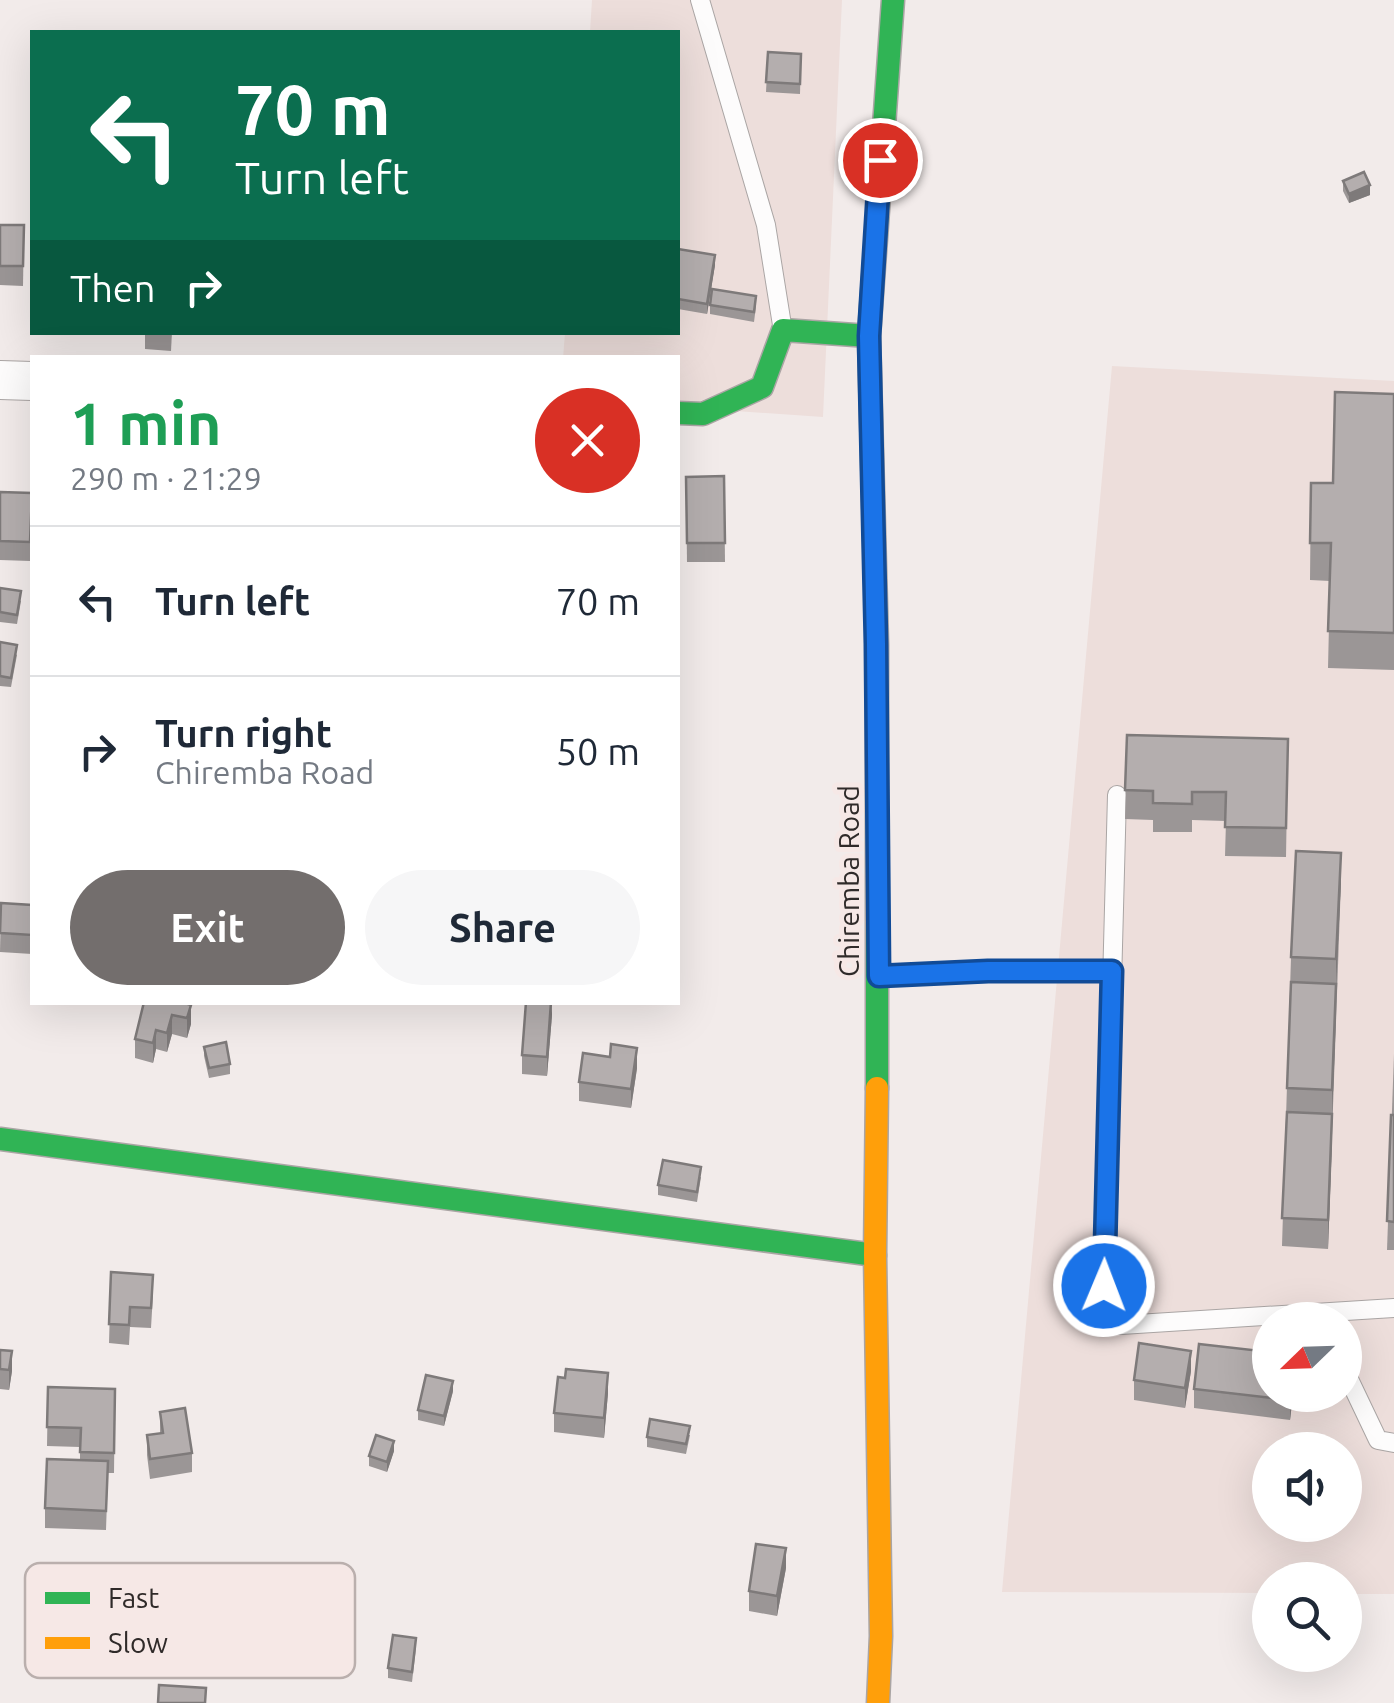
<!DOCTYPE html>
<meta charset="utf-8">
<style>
:root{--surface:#fff;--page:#f6f6f7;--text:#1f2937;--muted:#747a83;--line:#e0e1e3;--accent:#736e6d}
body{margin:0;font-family:Ubuntu,sans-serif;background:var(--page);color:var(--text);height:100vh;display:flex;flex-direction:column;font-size:38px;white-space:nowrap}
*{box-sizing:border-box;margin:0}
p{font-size:32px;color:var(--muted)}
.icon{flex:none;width:55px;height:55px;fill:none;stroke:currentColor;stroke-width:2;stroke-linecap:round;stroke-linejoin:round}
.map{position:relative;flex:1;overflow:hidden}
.panel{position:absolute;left:30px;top:355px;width:650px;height:650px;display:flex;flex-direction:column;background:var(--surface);border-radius:0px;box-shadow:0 10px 40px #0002}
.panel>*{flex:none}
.banner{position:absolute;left:30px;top:30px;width:650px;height:305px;border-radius:0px;box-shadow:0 10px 40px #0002;background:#0b6e4f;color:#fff;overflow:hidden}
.needle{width:65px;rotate:247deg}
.buttons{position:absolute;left:1252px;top:1302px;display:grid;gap:20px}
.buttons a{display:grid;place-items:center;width:110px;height:110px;border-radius:50%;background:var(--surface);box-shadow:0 10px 40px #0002;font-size:50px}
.pin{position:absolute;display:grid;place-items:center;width:85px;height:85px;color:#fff;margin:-42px;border:5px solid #fff;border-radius:50%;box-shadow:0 2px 10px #0007}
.me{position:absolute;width:110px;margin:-55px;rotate:1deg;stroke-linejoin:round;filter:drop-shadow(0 0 8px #0008)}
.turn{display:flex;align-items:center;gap:35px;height:210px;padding:0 40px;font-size:45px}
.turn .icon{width:130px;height:130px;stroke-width:2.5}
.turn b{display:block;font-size:70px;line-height:85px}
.then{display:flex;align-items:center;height:95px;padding:0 40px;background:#0003;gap:20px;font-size:38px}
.round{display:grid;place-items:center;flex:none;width:105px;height:105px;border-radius:52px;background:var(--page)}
.overview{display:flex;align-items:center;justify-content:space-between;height:170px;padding:0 40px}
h1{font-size:60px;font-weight:600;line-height:75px;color:#1e9e55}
.action{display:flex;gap:20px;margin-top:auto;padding:20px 40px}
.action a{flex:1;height:115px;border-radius:60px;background:var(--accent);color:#fff;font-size:40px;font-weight:600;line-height:115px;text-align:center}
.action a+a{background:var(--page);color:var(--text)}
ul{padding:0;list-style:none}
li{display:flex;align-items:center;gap:30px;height:150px;padding:0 40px;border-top:2px solid var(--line)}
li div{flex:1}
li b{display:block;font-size:38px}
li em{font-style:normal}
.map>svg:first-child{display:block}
</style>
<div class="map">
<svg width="1394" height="1703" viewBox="0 0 1394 1703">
<rect width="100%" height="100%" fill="#f2ebea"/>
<g fill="#eddedb" fill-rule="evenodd">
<path d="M592,0H842L823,417L678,407V358H563L565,333L678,332V32H590Z"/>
<path d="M1112,366L1394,381V1594H1345V1580H1270V1593L1002,1592ZM1270,1320H1345V1395H1270ZM1270,1450H1345V1525H1270Z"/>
</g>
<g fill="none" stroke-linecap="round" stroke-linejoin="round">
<g stroke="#aaa5a4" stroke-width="20">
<g id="lane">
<path d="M700,0L766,225L782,325"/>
<path d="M1117,795L1104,1286L1121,1325L1394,1308"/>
<path d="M883,976L988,971H1112"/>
<path d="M1345,1356L1348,1377L1378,1440L1394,1443"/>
</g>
</g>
<g stroke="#aaa5a4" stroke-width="40">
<path id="street" d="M0,380L32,381"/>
</g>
<g stroke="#aaa5a4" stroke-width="25">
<g id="fast">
<path d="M678,413L703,414L762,387L783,330L869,336"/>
<path d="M877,1088V645L869,336L893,0"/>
<path d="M0,1139L875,1255"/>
</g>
</g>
<g stroke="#aaa5a4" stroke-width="25">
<path id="slow" d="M877,1088L875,1255L881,1636L878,1703"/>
</g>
<use href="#lane" stroke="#fdfcfc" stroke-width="18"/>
<use href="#street" stroke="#fdfcfc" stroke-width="38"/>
<use href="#fast" stroke="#30b455" stroke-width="22"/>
<use href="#slow" stroke="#ff9f0a" stroke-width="22"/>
</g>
<g fill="#9b9696">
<path d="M768,52L801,54L800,94L766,92Z"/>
<path d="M1343,181L1370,195L1349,203L1343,191Z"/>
<path d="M0,225H24L23,286L0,285Z"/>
<path d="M678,249L715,265L707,314L678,309Z"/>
<path d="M710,305L756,306L754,322L710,314Z"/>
<path d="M145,332H172L171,351L145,349Z"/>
<path d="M1394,394V670L1328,668L1330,581L1310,580L1311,483H1333Z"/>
<path d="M724,476L725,562H687L686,477Z"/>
<path d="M0,492L32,493L30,561L0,560Z"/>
<path d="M0,588L21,601L17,624L0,622Z"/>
<path d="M0,642L17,655L11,687L0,686Z"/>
<path d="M1127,735L1288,739L1286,857L1225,856L1226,821L1192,820V832H1153V820L1125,819Z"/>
<path d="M1341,881L1328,1249L1282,1246L1291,957Z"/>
<path d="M1,903L32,905V954L0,952Z"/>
<path d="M182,1002L191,1024L187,1038L172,1034L167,1052L156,1049L153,1063L135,1058V1039Z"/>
<path d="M552,1015L547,1076L522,1074V1055Z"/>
<path d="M204,1047L230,1064V1074L209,1078L204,1056Z"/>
<path d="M1394,1054V1250H1387Z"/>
<path d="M610,1057L637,1068L631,1108L579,1101V1082Z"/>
<path d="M701,1177L697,1202L658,1195V1185Z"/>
<path d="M111,1272L153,1294L151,1328L130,1327L129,1345L109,1343Z"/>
<path d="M0,1350L12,1371L9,1390L0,1389Z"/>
<path d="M1191,1371L1185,1408L1134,1400V1380Z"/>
<path d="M48,1387L115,1389L114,1473H108L106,1530L45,1528V1508L80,1460V1447L47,1446Z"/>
<path d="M1194,1389L1270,1395H1293L1290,1420L1194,1408Z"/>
<path d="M453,1391L444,1426L418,1420V1410Z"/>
<path d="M608,1393L604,1438L554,1432V1413Z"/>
<path d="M160,1412L192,1453V1472L150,1479L147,1455V1435L160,1433Z"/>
<path d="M690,1435L686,1454L647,1447V1437Z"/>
<path d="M394,1451L387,1472L369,1466V1456Z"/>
<path d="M786,1568L777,1616L749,1611V1591Z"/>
<path d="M416,1648L412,1682L388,1678V1668Z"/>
</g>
<g fill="#7e7a7a">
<path d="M1370,185V195L1349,203V194Z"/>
<path d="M715,255V265L707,314V304Z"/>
<path d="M1341,853V881L1336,988V959Z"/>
<path d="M1336,984V1013L1332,1119V1090Z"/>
<path d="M552,1002V1015L547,1076V1057Z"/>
<path d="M191,1005V1024L187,1038V1018Z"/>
<path d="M172,1015V1034L167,1052V1033Z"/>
<path d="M156,1030V1049L153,1063V1043Z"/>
<path d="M637,1048V1068L631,1108V1089Z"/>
<path d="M1332,1114V1142L1328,1249V1220Z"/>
<path d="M12,1351V1371L9,1390V1370Z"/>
<path d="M1191,1351V1371L1185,1408V1388Z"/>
<path d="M608,1373V1393L604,1438V1418Z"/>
<path d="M453,1381V1391L444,1426V1416Z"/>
<path d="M1290,1395H1293L1290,1420Z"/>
<path d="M394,1441V1451L387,1472V1462Z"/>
<path d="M786,1548V1568L777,1616V1596Z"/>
</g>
<g fill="#b4aeae" stroke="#7e7a7a" stroke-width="2.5">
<path d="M768,52L801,54L800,84L766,82Z"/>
<path d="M1364,172L1370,185L1349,194L1343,181Z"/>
<path d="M0,225H24L23,266H0Z"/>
<path d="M678,249L715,255L707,304L678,299Z"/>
<path d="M712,289L756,296L754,312L710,305Z"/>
<path d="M1335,392L1394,394V633L1328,631L1331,543H1310L1311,483H1333Z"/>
<path d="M724,476L725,543H687L686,477Z"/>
<path d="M0,492L32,493L30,542L0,541Z"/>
<path d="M0,588L21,591L17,615L0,612Z"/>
<path d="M0,642L17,645L11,678L0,676Z"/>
<path d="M1127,735L1288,739L1286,828L1225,827L1226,792H1192V804L1153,803V791L1125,790Z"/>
<path d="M1296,851L1341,853L1336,959L1291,957Z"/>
<path d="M1,903L32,905V935L0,933Z"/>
<path d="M1291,982L1336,984L1332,1090L1287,1088Z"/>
<path d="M144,1002H182L191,1005L187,1018L172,1015L167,1033L156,1030L153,1043L135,1039Z"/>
<path d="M526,1002H551L547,1057L522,1055Z"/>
<path d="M226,1042L230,1064L209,1068L204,1047Z"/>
<path d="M611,1044L637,1048L631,1089L579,1082L583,1053L610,1057Z"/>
<path d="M1287,1112L1332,1114L1328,1220L1282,1218Z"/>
<path d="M1391,1115H1394V1222L1387,1221Z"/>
<path d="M663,1160L701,1167L697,1192L658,1185Z"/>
<path d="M111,1272L153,1275L151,1308L130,1307L129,1325L109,1324Z"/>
<path d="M1139,1343L1191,1351L1185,1388L1134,1380Z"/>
<path d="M1199,1344L1270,1352V1395H1290V1400L1194,1389Z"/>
<path d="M0,1350L12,1351L9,1370L0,1369Z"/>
<path d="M566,1369L608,1373L604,1418L554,1413L558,1377L565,1378Z"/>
<path d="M426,1375L453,1381L444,1416L418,1410Z"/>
<path d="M48,1387L115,1389L114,1453L80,1452L81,1428L47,1427Z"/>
<path d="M185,1408L192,1453L150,1459L147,1435L163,1433L160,1412Z"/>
<path d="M650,1419L690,1426L686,1444L647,1437Z"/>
<path d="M376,1435L394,1441L387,1462L369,1456Z"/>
<path d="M47,1459L108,1461L106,1511L45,1508Z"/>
<path d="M756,1544L786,1548L777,1596L749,1591Z"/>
<path d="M393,1635L416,1638L412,1672L388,1668Z"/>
<path d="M159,1685L206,1688L205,1703H158Z"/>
</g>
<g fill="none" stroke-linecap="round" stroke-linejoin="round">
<g stroke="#114b97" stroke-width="25">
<path id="route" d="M880,160L869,336L876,644L879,976L988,971H1112L1104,1286"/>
</g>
<use href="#route" stroke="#1a73e8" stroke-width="18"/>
</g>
<g text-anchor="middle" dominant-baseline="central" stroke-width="10" stroke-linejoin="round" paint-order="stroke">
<g font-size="28" fill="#2f2a29" stroke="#f6e8e6">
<text transform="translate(848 881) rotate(-90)">Chiremba Road</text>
</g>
</g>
<rect x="25" y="1563" width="330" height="115" rx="15" fill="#f6e8e6" stroke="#baafad" stroke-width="2.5"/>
<rect x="45" y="1592" width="45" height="12" fill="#30b455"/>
<rect x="45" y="1637" width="45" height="12" fill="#ff9f0a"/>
<g font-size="28" fill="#2f2a29">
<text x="108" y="1608">Fast</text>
<text x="108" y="1653">Slow</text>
</g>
</svg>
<div class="buttons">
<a><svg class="needle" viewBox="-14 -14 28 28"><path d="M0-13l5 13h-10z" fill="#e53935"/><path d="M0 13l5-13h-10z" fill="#747a83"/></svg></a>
<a><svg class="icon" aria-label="sound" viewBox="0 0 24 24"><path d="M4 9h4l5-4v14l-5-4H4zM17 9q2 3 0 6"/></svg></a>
<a><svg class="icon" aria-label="search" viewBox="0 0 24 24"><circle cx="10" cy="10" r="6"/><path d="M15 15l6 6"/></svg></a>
</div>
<div class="pin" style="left:880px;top:160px;background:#d93025"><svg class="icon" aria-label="arrive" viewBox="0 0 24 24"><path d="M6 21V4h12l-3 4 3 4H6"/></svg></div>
<svg class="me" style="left:1104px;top:1286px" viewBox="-20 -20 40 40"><circle r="17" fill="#1a73e8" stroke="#fff" stroke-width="3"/><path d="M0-11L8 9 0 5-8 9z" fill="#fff"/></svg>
<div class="banner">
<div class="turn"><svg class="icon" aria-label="left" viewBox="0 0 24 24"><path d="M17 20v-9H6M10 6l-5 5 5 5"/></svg><div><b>70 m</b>Turn left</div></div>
<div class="then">Then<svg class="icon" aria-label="right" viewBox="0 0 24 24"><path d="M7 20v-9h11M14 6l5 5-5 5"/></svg></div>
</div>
<section class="panel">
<div class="overview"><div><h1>1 min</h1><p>290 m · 21:29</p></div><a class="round" style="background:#d93025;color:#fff"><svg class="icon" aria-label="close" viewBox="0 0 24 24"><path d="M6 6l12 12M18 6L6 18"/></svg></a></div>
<ul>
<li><svg class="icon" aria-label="left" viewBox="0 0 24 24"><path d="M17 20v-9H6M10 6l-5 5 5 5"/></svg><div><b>Turn left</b></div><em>70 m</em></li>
<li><svg class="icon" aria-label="right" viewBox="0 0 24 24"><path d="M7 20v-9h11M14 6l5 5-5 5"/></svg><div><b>Turn right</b><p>Chiremba Road</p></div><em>50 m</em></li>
</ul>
<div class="action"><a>Exit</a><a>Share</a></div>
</section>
</div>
